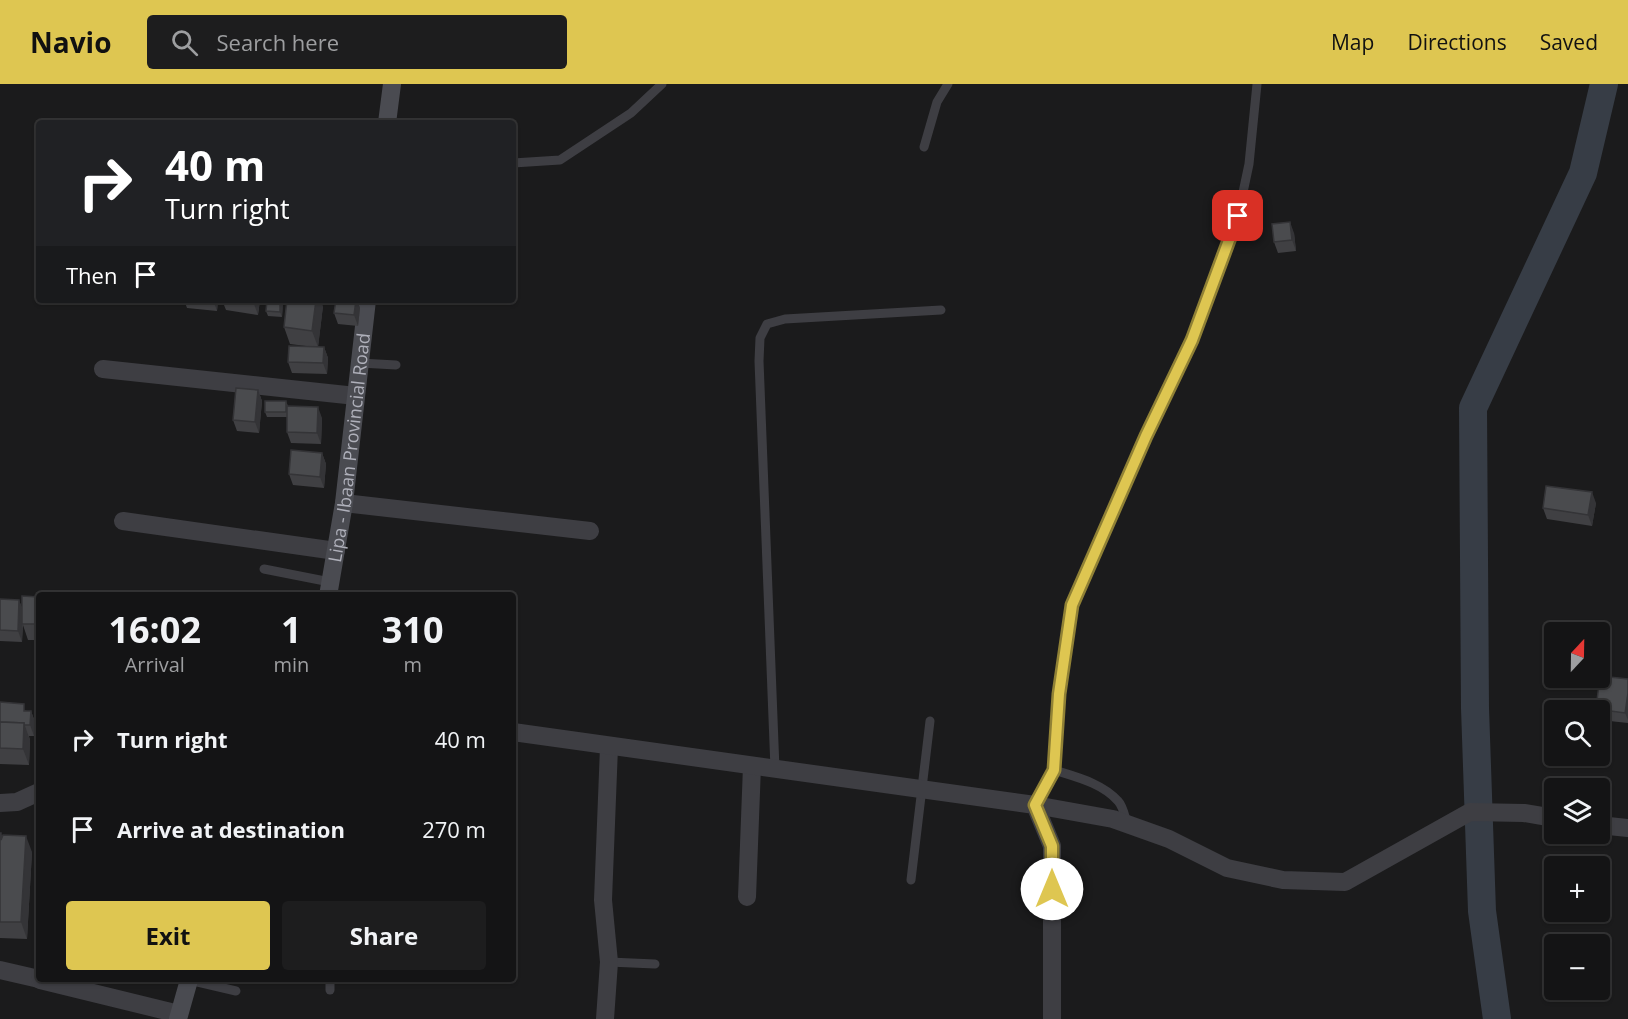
<!DOCTYPE html>
<meta charset="utf-8">
<style>
:root{--surface:#141415;--page:#1d1d1e;--text:#f1f3f6;--muted:#9d9ea0;--line:#333334;--accent:#dec651}
body{margin:0;font-family:"Open Sans",sans-serif;background:var(--page);color:var(--text);height:100vh;display:flex;flex-direction:column;font-size:22px;white-space:nowrap}
*{box-sizing:border-box;margin:0}
p{font-size:20px;color:var(--muted)}
.icon{flex:none;width:33px;height:33px;fill:none;stroke:currentColor;stroke-width:2;stroke-linecap:round;stroke-linejoin:round}
.map{position:relative;flex:1;overflow:hidden}
.panel{position:absolute;left:36px;top:508px;width:480px;height:390px;display:flex;flex-direction:column;background:var(--surface);border-radius:6px;box-shadow:0 2px 4px #0004,0 0 0 2px var(--line)}
.panel>*{flex:none}
.guide{position:absolute;left:36px;top:36px;width:480px;height:183px;border-radius:6px;box-shadow:0 2px 4px #0004,0 0 0 2px var(--line);background:#202124;color:#fff;overflow:hidden}
.needle{width:39px;rotate:22deg}
.controls{position:absolute;left:1544px;top:538px;display:grid;gap:12px}
.controls a{display:grid;place-items:center;width:66px;height:66px;border-radius:6px;background:var(--surface);box-shadow:0 2px 4px #0004,0 0 0 2px var(--line);font-size:30px}
.pin{position:absolute;display:grid;place-items:center;width:51px;height:51px;color:#fff;margin:-26px;border-radius:12px;box-shadow:0 3px 9px #0006}
.me{position:absolute;width:66px;margin:-33px;rotate:0deg;stroke-linejoin:round;filter:drop-shadow(0 0 4px #0008)}
.turn{display:flex;align-items:center;gap:21px;height:126px;padding:0 30px;font-size:27px}
.turn .icon{width:78px;height:78px;stroke-width:2.5}
.turn b{display:block;font-size:42px;line-height:51px}
.then{display:flex;align-items:center;height:57px;padding:0 30px;background:#0003;gap:12px;font-size:22px}
.eta{display:flex;justify-content:space-evenly;align-items:center;height:102px;text-align:center}
.eta b{font-size:36px;font-weight:700;line-height:42px}
.button{display:flex;gap:12px;margin-top:auto;padding:12px 30px}
.button a{flex:1;height:69px;border-radius:6px;background:var(--accent);color:#111;font-size:24px;font-weight:700;line-height:69px;text-align:center}
.button a+a{background:var(--page);color:var(--text)}
ul{padding:0;list-style:none}
li{display:flex;align-items:center;gap:18px;height:90px;padding:0 30px}
li div{flex:1}
li b{display:block;font-size:22px}
li em{font-style:normal}
header{display:flex;align-items:center;gap:36px;box-sizing:border-box;height:84px;padding:0 30px;background:var(--accent);color:#111}
header strong{font-size:28px}
nav{display:flex;gap:33px;margin-inline-start:auto;font-size:21px}
.search{width:420px;height:54px;background:var(--page);display:flex;align-items:center;gap:15px;box-sizing:border-box;padding:0 21px;border-radius:6px;color:var(--muted);font-size:22px}
.map>svg:first-child{display:block}
</style>
<header>
<strong>Navio</strong>
<div class="search"><svg class="icon" aria-label="search" viewBox="0 0 24 24"><circle cx="10" cy="10" r="6"/><path d="M15 15l6 6"/></svg>Search here</div>
<nav><a>Map</a><a>Directions</a><a>Saved</a></nav>
</header>
<div class="map">
<svg width="1628" height="935" viewBox="0 0 1628 935">
<rect width="100%" height="100%" fill="#1b1b1c"/>
<g fill="none" stroke-linecap="round" stroke-linejoin="round">
<path stroke="#373d46" stroke-width="28" d="M1497,935L1482,827L1475,624L1473,324L1583,89L1604,0"/>
<g stroke="#3e3e43" stroke-width="9">
<path d="M924,63L937,18L948,0"/>
<path d="M513,79L560,76L631,29L662,0"/>
<path d="M360,279L396,281"/>
<path d="M264,485L330,498"/>
<path d="M775,685L759,277L760,254L767,240L785,235L941,226"/>
<path d="M1054,686C1076,693 1102,699 1118,717C1123,722 1125,733 1127,739"/>
<path d="M1035,721L1054,686L1059,610L1072,521L1146,352L1192,256L1238,132L1249,80L1257,0"/>
<path d="M911,796L930,637"/>
<path d="M609,878L655,880"/>
<path d="M189,896L236,907"/>
<path d="M330,896V906"/>
</g>
<g stroke="#3e3e43" stroke-width="18">
<path d="M103,285L356,312"/>
<path d="M344,419L590,447"/>
<path d="M123,437L336,467"/>
<path d="M0,719L17,718L39,708"/>
<path d="M1035,721L1113,735L1169,755L1227,784L1283,796L1345,798L1470,728L1524,729L1554,734"/>
<path d="M1599,741L1628,744"/>
<path d="M747,813L752,682"/>
<path d="M0,886L39,895"/>
<path d="M40,896L179,930"/>
<path d="M605,935L609,878L603,816L609,663"/>
</g>
<path stroke="#3e3e43" stroke-width="18" d="M513,648L1035,721L1052,762V935"/>
<g stroke="#4a4b51" stroke-width="18">
<path d="M387,39L392,0"/>
<path id="s1" d="M328,512L344,419L367,216"/>
<path d="M178,935L189,896"/>
</g>
</g>
<g fill="#404043">
<path d="M1294,149L1296,167L1278,169L1274,158Z"/>
<path d="M184,216H218L217,227L187,224Z"/>
<path d="M222,216H260L258,231L226,226Z"/>
<path d="M267,216H283L282,233L268,232L266,227Z"/>
<path d="M336,216H357L360,224L358,242L338,240L334,229Z"/>
<path d="M323,222L318,263H324L328,274L327,290L292,289L288,278L314,263L290,260L284,243Z"/>
<path d="M258,306L262,317L259,349L237,347L233,336Z"/>
<path d="M286,317L288,322L322,334L321,360L291,359L287,348V333H267L265,328Z"/>
<path d="M322,369L326,380L324,404L293,401L289,390Z"/>
<path d="M1596,419L1592,442L1547,435L1543,424Z"/>
<path d="M39,513V556H28L23,541L22,558L0,557V515L19,516L22,524Z"/>
<path d="M1628,595V639L1600,636L1599,627H1597L1596,625Z"/>
<path d="M0,618L27,627H31L35,638L34,652H29L30,656L29,681L0,680Z"/>
<path d="M0,749L2,752L32,768L27,855L0,854Z"/>
</g>
<g fill="#343437">
<path d="M1290,138L1294,149L1296,167L1292,156Z"/>
<path d="M213,216H218L217,227Z"/>
<path d="M254,216H260L258,231L254,220Z"/>
<path d="M280,216H283L282,233L280,228Z"/>
<path d="M316,216H320L323,222L318,263L312,247Z"/>
<path d="M356,216H357L360,224L358,242L354,231Z"/>
<path d="M324,263L328,274L327,290L323,279Z"/>
<path d="M258,306L262,317L259,349L255,338Z"/>
<path d="M318,323L322,334L321,360L317,349Z"/>
<path d="M322,369L326,380L324,404L320,393Z"/>
<path d="M1592,408L1596,419L1592,442L1588,431Z"/>
<path d="M19,516L23,527L22,558L18,547Z"/>
<path d="M1628,609V636L1625,629Z"/>
<path d="M31,627L35,638L34,652L30,641Z"/>
<path d="M24,639L30,656L29,681L23,665Z"/>
<path d="M26,752L32,768L27,855L21,838Z"/>
</g>
<g fill="#4a4b4e" stroke="#343437" stroke-width="1.5">
<path d="M1290,138L1292,156L1274,158L1272,140Z"/>
<path d="M226,216H254V220Z"/>
<path d="M267,216H280V228L266,227Z"/>
<path d="M287,216H316L312,247L284,243Z"/>
<path d="M336,216H356L354,231L334,229Z"/>
<path d="M289,262L324,263L323,279L288,278Z"/>
<path d="M236,304L258,306L255,338L233,336Z"/>
<rect x="265" y="317" width="21" height="11"/>
<path d="M287,322L318,323L317,349L287,348Z"/>
<path d="M291,366L322,369L320,393L289,390Z"/>
<path d="M1546,402L1592,408L1588,431L1543,424Z"/>
<path d="M22,512L39,513V540H22Z"/>
<path d="M0,515L19,516L18,547L0,546Z"/>
<path d="M1600,592L1628,595V609L1625,629L1596,625Z"/>
<path d="M0,618L24,620V627H31L30,641H24V639L0,638Z"/>
<path d="M0,638L24,639L23,665L0,664Z"/>
<path d="M0,749H1V756L3,751L26,752L21,838H0Z"/>
</g>
<g fill="none" stroke-linecap="round" stroke-linejoin="round">
<g stroke="#908135" stroke-width="15">
<path id="route" d="M1052,805V762L1035,721L1054,686L1059,610L1072,521L1146,352L1192,256L1238,132"/>
</g>
<use href="#route" stroke="#dec651" stroke-width="10"/>
</g>
<g text-anchor="middle" dominant-baseline="central" stroke-width="5" stroke-linejoin="round" paint-order="stroke">
<g font-size="18" fill="#afb0ba" stroke="#161618">
<text stroke="none"><textPath href="#s1" startOffset="150">Lipa - Ibaan Provincial Road</textPath></text>
</g>
</g>
</svg>
<div class="controls">
<a><svg class="needle" viewBox="-14 -14 28 28"><path d="M0-13l5 13h-10z" fill="#e53935"/><path d="M0 13l5-13h-10z" fill="#9d9ea0"/></svg></a>
<a><svg class="icon" aria-label="search" viewBox="0 0 24 24"><circle cx="10" cy="10" r="6"/><path d="M15 15l6 6"/></svg></a>
<a><svg class="icon" aria-label="layers" viewBox="0 0 24 24"><path d="M12 4l9 5-9 5-9-5zM3 14l9 5 9-5"/></svg></a>
<a>+</a>
<a>−</a>
</div>
<div class="pin" style="left:1238px;top:132px;background:#d93025"><svg class="icon" aria-label="arrive" viewBox="0 0 24 24"><path d="M6 21V4h12l-3 4 3 4H6"/></svg></div>
<svg class="me" style="left:1052px;top:805px" viewBox="-20 -20 40 40"><circle r="19" fill="#fff"/><path d="M0-13L10 11 0 6-10 11z" fill="#dec651"/></svg>
<div class="guide">
<div class="turn"><svg class="icon" aria-label="right" viewBox="0 0 24 24"><path d="M7 20v-9h11M14 6l5 5-5 5"/></svg><div><b>40 m</b>Turn right</div></div>
<div class="then">Then<svg class="icon" aria-label="arrive" viewBox="0 0 24 24"><path d="M6 21V4h12l-3 4 3 4H6"/></svg></div>
</div>
<section class="panel">
<div class="eta">
<div><b>16:02</b><p>Arrival</p></div>
<div><b>1</b><p>min</p></div>
<div><b>310</b><p>m</p></div>
</div>
<ul>
<li><svg class="icon" aria-label="right" viewBox="0 0 24 24"><path d="M7 20v-9h11M14 6l5 5-5 5"/></svg><div><b>Turn right</b></div><em>40 m</em></li>
<li><svg class="icon" aria-label="arrive" viewBox="0 0 24 24"><path d="M6 21V4h12l-3 4 3 4H6"/></svg><div><b>Arrive at destination</b></div><em>270 m</em></li>
</ul>
<div class="button"><a>Exit</a><a>Share</a></div>
</section>
</div>
